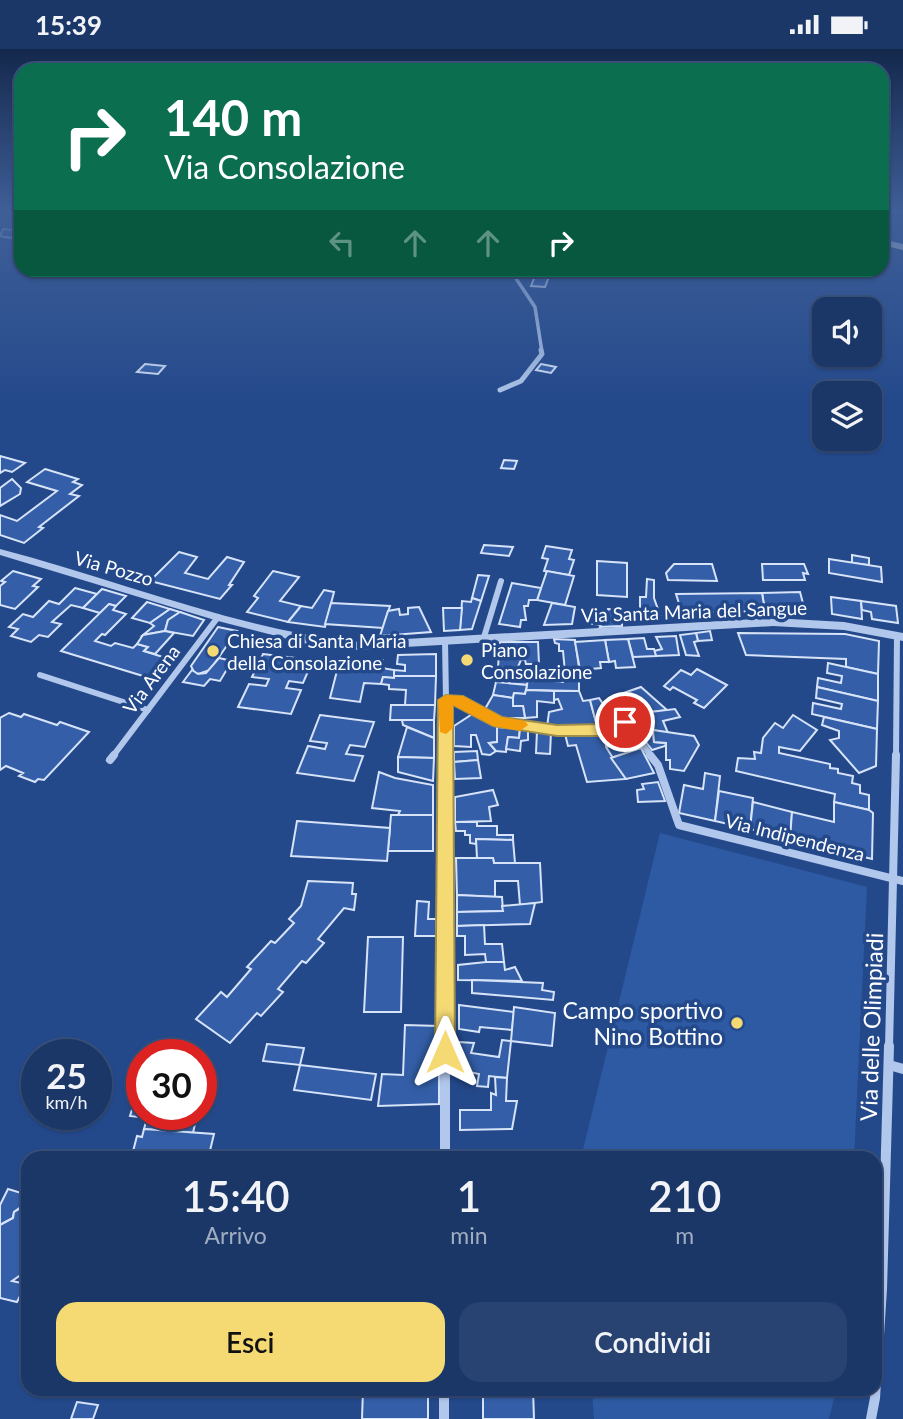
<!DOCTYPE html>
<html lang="it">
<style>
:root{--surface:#1b3768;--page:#284271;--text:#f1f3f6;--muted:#a0acc0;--line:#39517c;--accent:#f5da74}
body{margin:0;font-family:Lato,sans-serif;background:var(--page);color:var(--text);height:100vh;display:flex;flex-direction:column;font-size:26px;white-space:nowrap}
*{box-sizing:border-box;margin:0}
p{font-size:23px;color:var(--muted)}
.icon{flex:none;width:38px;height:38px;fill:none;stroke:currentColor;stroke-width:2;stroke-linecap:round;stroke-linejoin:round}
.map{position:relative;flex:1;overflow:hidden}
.sheet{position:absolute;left:21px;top:1102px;width:861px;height:245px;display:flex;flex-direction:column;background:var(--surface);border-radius:21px;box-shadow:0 2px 5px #0004,0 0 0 2px var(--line)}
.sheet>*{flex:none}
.banner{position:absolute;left:14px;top:14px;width:875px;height:214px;border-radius:21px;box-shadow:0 2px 5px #0004,0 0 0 2px var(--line);background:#0b6e4f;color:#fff;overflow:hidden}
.fabs{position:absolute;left:812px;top:248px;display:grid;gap:14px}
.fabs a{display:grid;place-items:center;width:70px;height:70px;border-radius:14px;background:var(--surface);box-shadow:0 2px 5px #0004,0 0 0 2px var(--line);font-size:35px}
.speed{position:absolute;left:21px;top:990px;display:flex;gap:14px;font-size:35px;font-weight:700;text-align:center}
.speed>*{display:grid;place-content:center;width:91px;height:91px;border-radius:50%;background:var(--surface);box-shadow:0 2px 5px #0004,0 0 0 2px var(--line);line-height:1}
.speed small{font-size:18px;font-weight:400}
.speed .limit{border:10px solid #d22;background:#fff;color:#111}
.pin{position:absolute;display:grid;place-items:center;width:60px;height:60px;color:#fff;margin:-30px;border:4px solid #fff;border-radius:50%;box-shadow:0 2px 7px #0007}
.me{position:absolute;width:77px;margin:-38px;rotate:0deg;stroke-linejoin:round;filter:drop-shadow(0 0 5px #0008)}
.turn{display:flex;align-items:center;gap:24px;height:147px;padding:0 35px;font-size:32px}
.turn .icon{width:91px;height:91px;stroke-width:2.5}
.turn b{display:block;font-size:49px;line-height:60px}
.lanes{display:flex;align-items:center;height:66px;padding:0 35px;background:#0003;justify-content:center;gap:35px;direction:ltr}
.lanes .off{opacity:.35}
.eta{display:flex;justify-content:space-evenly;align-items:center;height:119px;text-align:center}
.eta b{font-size:42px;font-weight:600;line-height:49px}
.action{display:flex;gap:14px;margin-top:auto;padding:14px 35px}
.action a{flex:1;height:80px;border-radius:21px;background:var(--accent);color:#111;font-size:28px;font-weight:600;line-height:80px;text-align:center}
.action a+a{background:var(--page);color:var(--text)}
.status{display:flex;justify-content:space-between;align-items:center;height:49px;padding:0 35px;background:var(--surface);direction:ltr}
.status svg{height:19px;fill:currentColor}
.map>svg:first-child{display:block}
</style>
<div class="status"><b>15:39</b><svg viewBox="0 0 49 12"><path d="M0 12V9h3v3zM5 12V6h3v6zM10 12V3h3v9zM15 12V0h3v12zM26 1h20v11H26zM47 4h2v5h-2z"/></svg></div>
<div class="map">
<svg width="903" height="1370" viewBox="0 0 903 1370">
<rect width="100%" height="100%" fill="#24498b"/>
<g fill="#2e5aa3">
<path d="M660,784L867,838L854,1109H581Z"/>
<path d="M592,1341V1340L836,1341L829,1370H594Z"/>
</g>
<g fill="#345fa8" stroke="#d6e3f8" stroke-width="2">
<path d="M3,180L13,181L21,184L14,189L4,188L0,187Z"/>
<path d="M535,227L549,228L545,238L531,237Z"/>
<path d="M145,315L165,317L158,325L137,323Z"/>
<path d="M541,315L556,318L551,324L536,321Z"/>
<path d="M0,407L25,414L12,423L5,421L0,424Z"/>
<path d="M504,411L517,412L514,420L501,419Z"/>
<path d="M45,420L78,430L73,433L82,436L70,445L79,447L39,478L43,479L24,494L0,486V466L17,472L57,442L27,433Z"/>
<path d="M12,430L21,439L20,445L0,457V439Z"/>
<path d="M484,496L513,498L509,507L481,504Z"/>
<path d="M546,497L572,501L569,510L574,511L569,526L544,522L548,510L542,509Z"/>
<path d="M179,503L197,508L185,524L208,530L227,508L244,513L229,536H232L220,550L150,532Z"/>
<path d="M852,506L869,509V516L852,514Z"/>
<path d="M829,510L881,518L882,533L829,524Z"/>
<path d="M597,512L627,514V548L597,546Z"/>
<path d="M674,515H712L717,532L668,531L666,524Z"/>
<path d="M762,515H804L808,525L803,524L805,531H763Z"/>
<path d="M13,522L41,530L33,537L38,538L15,560L0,556V537L5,533L1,532Z"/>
<path d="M273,522L299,528L280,552L301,557L288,573L247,563L258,549L254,547Z"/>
<path d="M547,522L574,527L565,556L537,551Z"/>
<path d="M478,526L489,527L481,552L472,549Z"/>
<path d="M647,530L654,531V549L660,566L640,568V548H646Z"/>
<path d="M512,534L541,539L537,551H529L528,557H524L526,571H521L520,578L499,575Z"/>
<path d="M75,539L97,545L83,559L71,556L52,573L61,575L48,588L39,586L31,593L11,587L18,580L9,578L23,565L33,568L49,552L59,555Z"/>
<path d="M102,540L126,547L116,557L109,555L100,564L83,559Z"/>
<path d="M324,541L334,543L325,578L288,573L301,557L312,559Z"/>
<path d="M800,543L805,562H765L762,544Z"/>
<path d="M762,544L765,562L682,564L676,545Z"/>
<path d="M831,548L861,552L862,570L832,565Z"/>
<path d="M472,549L481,552L472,580L460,581L462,552L471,553Z"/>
<path d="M861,552L896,557L898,574L872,570L871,563L862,561Z"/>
<path d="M147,553L170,560L150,574L132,569Z"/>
<path d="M331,554L390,557L383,579L325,575Z"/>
<path d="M552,554L575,558L572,575L544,576Z"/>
<path d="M109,555L116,557L113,561L126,565L105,586L102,585L95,592L111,597L115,594L133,599L137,595L148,598L144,602L166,609L160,615L165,617L153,630L61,602Z"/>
<path d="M419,558L431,583L380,587L388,562L399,560L400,566L408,565V559Z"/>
<path d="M443,559H462L460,581L444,582Z"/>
<path d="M170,560L180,563L168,571L165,582L143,586L154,577L150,574Z"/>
<path d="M608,560L623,561L622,577L600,578L601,576L586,574L588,564L607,566Z"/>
<path d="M180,563L204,571L193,587L165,582L168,571Z"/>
<path d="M218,578L237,582L210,621L198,625L194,623L191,617Z"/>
<path d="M165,582L174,584L155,605L144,602L148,598L137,595L143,586Z"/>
<path d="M710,582L712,591L698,592L696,584Z"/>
<path d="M696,584L698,592L694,593L699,607L686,606L680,586Z"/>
<path d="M738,584L845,585L879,592L878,625L846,618V610L746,606Z"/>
<path d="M676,587L679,606L656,607L654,602L662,600L656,588Z"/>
<path d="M644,589L647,600H654L656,607L633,608L628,590Z"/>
<path d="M554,590L575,591L580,625L565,623L563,602H559V595L555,594Z"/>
<path d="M628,590L635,618L616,619L615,612L609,613L605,591Z"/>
<path d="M605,591L609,613H600L601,619L580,621L575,593Z"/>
<path d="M500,593H538L539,615H526L525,611H521L517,620L498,618Z"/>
<path d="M263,605L313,611L303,634L289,632L286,639L301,641L291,665L238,658L249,635L266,637L269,630L252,628Z"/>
<path d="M436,605V627H394V621L405,622V616L397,615L398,606Z"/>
<path d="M219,609L232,612L220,632L210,630L204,637L183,633L192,621L198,625L206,624Z"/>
<path d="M340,610L383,611L382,619L394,621V629L383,628L381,635L364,634L360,653L330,649Z"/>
<path d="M232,612L246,615L242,622L227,620Z"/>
<path d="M828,614L878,625V652L817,638L818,629L841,634L842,627L827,624Z"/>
<path d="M498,618L530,622L527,636L496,633Z"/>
<path d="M550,620L579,624V642L526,641L528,630L563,633V626H550Z"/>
<path d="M697,620L727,636L704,659L694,654L697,651L673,638L670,641L664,637L681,621L691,626Z"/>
<path d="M394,627H436L435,656H405L406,641L389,640V636L381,635L383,628L394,629Z"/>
<path d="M496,633L527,636L525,645L514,644L513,649L493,646Z"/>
<path d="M641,638L667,661L635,665L615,647Z"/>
<path d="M817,638L878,652L877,680L812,665L813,654L841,660L842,655L816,649Z"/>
<path d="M526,641L554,642V654L537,652V668L525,669L523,657H513V649L514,644L525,645Z"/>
<path d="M554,642H579L583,652L590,651L597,677L547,678L549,663L562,660L558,650L554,651Z"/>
<path d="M493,646L513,649V657H523L525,669H500L485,660Z"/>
<path d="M599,649L614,671L597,677L590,651Z"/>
<path d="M391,656H435L434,671H390Z"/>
<path d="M675,660L680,668L663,672L668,684L653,681L654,693L666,694L665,697L652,701L625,666Z"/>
<path d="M9,664L21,668L24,665L57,676L60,673L89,683L44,731L38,730L35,733L19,727L23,724L6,717L0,721V669Z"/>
<path d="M474,664L497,678V693L489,694L496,702L490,706L482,705L476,686H471V698L454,697V677Z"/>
<path d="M320,666L374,673L365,698L350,696L346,705L363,707L354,732L297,724L308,697L325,700L327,694L310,692Z"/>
<path d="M793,666L817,681L800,702L779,698V704L830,715V719L838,720V724L853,727L852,734L860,736V744L869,746V761L834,753L835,745L736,722L738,709L755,710L754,703L761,704L763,689L775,674L783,679Z"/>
<path d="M824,668L877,680L876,717L859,724L830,691L839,689V682L822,676Z"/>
<path d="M402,671H434V689L403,676Z"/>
<path d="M407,678L434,689V709L398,708Z"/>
<path d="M497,678L520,680L519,689L508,688L506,703L496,702L489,694L497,693Z"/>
<path d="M625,679L641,699L611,709L606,698L615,695L610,690L616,688L611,683Z"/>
<path d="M520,680L528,681V691L521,692L520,702L506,700L508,688L519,689Z"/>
<path d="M653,681L694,687L699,696L684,722L670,720V711H666V694L654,693Z"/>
<path d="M537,682L551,683L550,705L536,704Z"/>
<path d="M605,683L606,698L626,730L587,733L576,696L568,697L565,685Z"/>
<path d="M641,699L654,724L626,730L611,709Z"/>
<path d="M477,702L478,711L454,713V703Z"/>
<path d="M398,708L434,709L433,732L398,723Z"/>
<path d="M478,711L481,729L455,730L454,713Z"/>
<path d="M379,723L395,729L433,736V766H398L400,762L372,759Z"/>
<path d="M705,724L720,727L715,772L679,764L684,736L703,740Z"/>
<path d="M658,733L665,752L638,753L637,741L644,740L642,735Z"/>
<path d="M493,741L498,756L489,758L491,772L455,773V748Z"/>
<path d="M719,742L753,749L750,780L715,772Z"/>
<path d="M753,753L792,763L790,790L750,780Z"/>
<path d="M834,753L869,761L873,764L872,810L790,790L792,763L834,773Z"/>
<path d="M391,766H433V802H388Z"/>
<path d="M297,772L390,779L387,812L291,807Z"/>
<path d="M455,773H477V777H497V786H513V791L476,790V795L470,794V786H465V782H456Z"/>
<path d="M476,790L513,791L515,814H494L493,809H477Z"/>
<path d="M456,809H493L494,814H540L542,853L520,856L518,832H495V848L457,846Z"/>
<path d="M308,832L353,834L352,845H356L354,861L344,859L318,890L324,894L306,914L302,912L278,940L283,943L261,967L257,964L230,994L196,970L221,943L227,948L251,920L247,918L271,892L275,894L294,874L289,870L301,857Z"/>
<path d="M457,846L502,848L503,862L457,863Z"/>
<path d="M417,852L429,853L428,870H436V887H415Z"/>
<path d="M535,854L530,875L457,877V863L503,862L502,857Z"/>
<path d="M484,876L485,895H502L504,913H486L485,905L465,906V887H457V877Z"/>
<path d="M368,888H403L401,963H364Z"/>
<path d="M486,913H504L505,921L515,918L522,932L458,931V916Z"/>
<path d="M472,931L543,934L542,941L554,943L553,951L472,944Z"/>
<path d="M459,956L514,963L512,981L480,978L479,983L459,980Z"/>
<path d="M514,958L555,964L552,997L511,992Z"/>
<path d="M405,976L439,977V1055L378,1057L382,1025L403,1026Z"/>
<path d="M502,991L511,992L507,1029L489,1027L488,1038L477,1037L479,1025L459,1021V993L474,994L471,1004L499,1008Z"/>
<path d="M267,995L304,999L300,1016L263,1012Z"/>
<path d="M300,1016L376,1025L371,1051L294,1041Z"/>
<path d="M495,1028L507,1029L506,1052H517L512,1080L460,1081V1061H491V1044L496,1046Z"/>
<path d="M142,1029V1066H197L193,1084L144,1080L147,1069L130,1067Z"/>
<path d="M144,1080L214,1085L208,1110H131L137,1087L142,1088Z"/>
<path d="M8,1140L28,1146L22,1157L14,1163L13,1169L0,1176V1156Z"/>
<path d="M28,1155V1221L12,1232L26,1235L17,1253L0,1249V1176L13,1169L14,1163Z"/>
<path d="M363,1340H428V1370H362Z"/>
<path d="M483,1340H533L534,1370H483Z"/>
<path d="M77,1353L98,1356L93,1370H71Z"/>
</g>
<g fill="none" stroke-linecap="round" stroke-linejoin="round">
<path stroke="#b1c7eb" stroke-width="3.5" d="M518,220L515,228L535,258L542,303"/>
<path stroke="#b1c7eb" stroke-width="5" d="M500,341L521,332L542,305L541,301"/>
<g stroke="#b1c7eb" stroke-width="6">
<path d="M484,588L501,532"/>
<path d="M445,591L446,651"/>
<path d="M40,626L148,661"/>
<path d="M113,707L218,568"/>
<path d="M446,707V651H458L498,673L557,682L602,681L625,672L651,707"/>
<path d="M896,707L897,587"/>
</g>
<g stroke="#b1c7eb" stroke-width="8">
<path d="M650,706L658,716L679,776L903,832"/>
<path d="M110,711L114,706"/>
<path d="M445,998L446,706"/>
<path d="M889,998L896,706"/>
</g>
<g stroke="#b1c7eb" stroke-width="10">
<path d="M889,1016L903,1020"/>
<path d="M445,1110V997"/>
<path d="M444,1340V1370"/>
<path d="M871,1370L875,1349L882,1240L889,997"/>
</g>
<path fill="#b1c7eb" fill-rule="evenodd" d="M0,500C118,531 232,578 353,593L773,569L844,573L903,584V592L844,581L773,577L353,601L307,595L218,572L0,506Z"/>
<path fill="#fff" fill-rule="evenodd" d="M882,190L903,195V201L882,196Z"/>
</g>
<linearGradient id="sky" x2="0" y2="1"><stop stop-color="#14284c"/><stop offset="0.46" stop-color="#3f5f98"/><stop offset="1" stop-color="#3f5f98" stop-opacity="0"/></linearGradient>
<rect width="903" height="355" fill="url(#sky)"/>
<path fill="#f5da74" stroke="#9f8e4b" stroke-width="2" d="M446,646L463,647L502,668L557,676L601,675L625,667L633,673L631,677L602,687H557L493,677L453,656L455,1003L452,1010L445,1013L438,1010L435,1003L438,651Z"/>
<path fill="#f59e0b" d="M446,646L463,647L502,668L525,672L528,676L520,682L493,677L453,656V679L446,685L440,683L438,651Z"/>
<g fill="#f5da74" stroke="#24498b" stroke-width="2.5">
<circle cx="213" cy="602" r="7"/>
<circle cx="467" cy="611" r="7"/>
<circle cx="737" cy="974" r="7"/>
</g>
<g text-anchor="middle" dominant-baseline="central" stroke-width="7" stroke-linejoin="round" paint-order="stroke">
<g font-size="19" fill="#fff" stroke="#24498b">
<text transform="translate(114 519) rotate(16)">Via Pozzo</text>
<text transform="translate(694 562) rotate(-2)">Via Santa Maria del Sangue</text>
<text transform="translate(151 630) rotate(-53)">Via Arena</text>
<text transform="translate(795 788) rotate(14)">Via Indipendenza</text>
</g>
<g font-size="19" fill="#fff" stroke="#24498b" text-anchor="start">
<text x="227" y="591">Chiesa di Santa Maria<tspan x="227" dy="22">della Consolazione</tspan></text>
<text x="481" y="600">Piano<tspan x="481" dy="22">Consolazione</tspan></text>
</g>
<g font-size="23" fill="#fff" stroke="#24498b" text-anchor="end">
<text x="723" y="961">Campo sportivo<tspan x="723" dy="26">Nino Bottino</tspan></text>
</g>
<g font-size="23" fill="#fff" stroke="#24498b">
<text transform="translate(871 978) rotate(-88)">Via delle Olimpiadi</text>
</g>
</g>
</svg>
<div class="fabs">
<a><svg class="icon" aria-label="sound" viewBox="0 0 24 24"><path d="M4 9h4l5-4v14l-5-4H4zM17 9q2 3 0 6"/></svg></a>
<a><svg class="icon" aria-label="layers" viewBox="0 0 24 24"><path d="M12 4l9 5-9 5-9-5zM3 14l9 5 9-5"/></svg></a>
</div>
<div class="speed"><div>25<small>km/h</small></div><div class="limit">30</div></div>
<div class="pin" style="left:625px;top:673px;background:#d93025"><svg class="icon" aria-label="arrive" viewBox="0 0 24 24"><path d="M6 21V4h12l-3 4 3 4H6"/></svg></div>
<svg class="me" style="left:445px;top:1003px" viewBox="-20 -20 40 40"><path d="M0-17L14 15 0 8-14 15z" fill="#f5da74" stroke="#fff" stroke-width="4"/></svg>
<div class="banner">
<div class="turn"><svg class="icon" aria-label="right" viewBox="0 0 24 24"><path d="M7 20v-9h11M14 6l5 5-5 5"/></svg><div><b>140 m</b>Via Consolazione</div></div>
<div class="lanes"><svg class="icon off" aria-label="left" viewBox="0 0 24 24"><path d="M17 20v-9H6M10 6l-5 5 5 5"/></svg><svg class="icon off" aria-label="ahead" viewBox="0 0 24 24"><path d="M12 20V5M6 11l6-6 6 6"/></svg><svg class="icon off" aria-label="ahead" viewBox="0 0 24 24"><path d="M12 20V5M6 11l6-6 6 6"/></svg><svg class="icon" aria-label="right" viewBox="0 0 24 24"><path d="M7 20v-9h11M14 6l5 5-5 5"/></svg></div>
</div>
<section class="sheet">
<div class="eta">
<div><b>15:40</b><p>Arrivo</p></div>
<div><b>1</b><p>min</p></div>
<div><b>210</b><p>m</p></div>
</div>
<div class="action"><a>Esci</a><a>Condividi</a></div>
</section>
</div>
